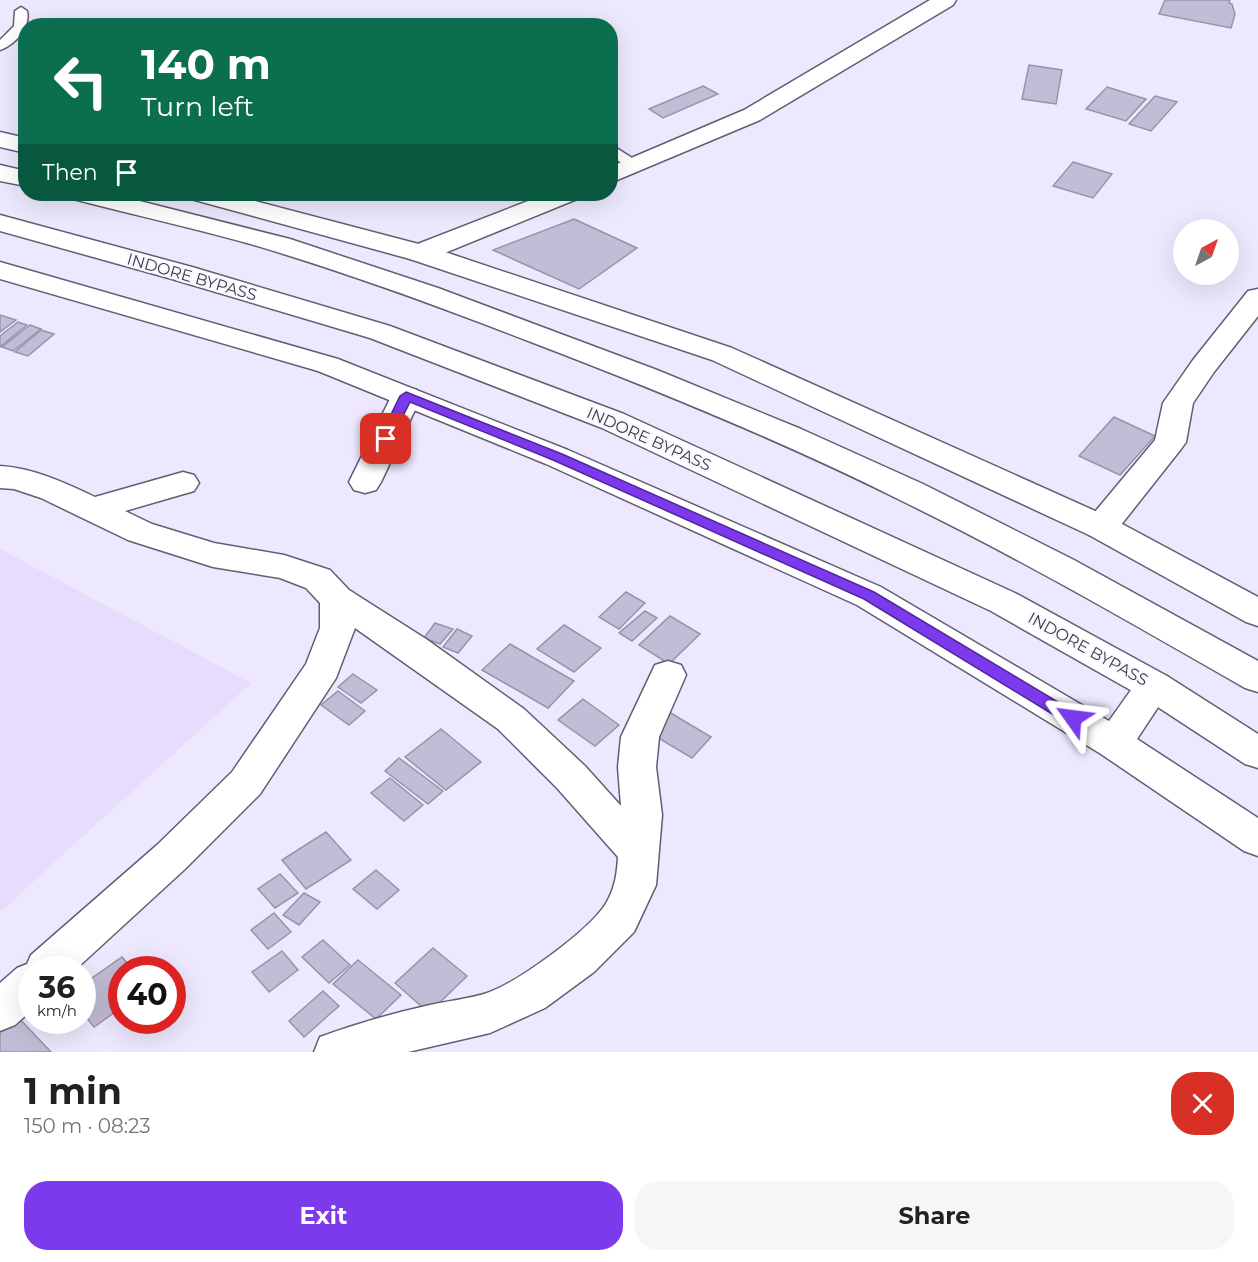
<!DOCTYPE html>
<meta charset="utf-8">
<style>
:root{--surface:#fff;--page:#f6f6f6;--text:#202124;--muted:#757577;--accent:#7c3aed}
body{margin:0;font-family:Montserrat,sans-serif;background:var(--page);color:var(--text);height:100vh;display:flex;flex-direction:column;font-size:22px;white-space:nowrap}
*{box-sizing:border-box;margin:0}
p{font-size:20px;color:var(--muted)}
.icon{flex:none;width:33px;height:33px;fill:none;stroke:currentColor;stroke-width:2;stroke-linecap:round;stroke-linejoin:round}
.map{position:relative;height:1052px;overflow:hidden}
.panel{display:flex;flex-direction:column;background:var(--surface);flex:1}
.panel>*{flex:none}
.banner{position:absolute;left:18px;top:18px;width:600px;height:183px;border-radius:24px;box-shadow:0 6px 24px #0002;background:#0b6e4f;color:#fff;overflow:hidden}
.needle{width:39px;rotate:40deg}
.tools{position:absolute;left:1173px;top:219px;display:grid;gap:12px}
.tools a{display:grid;place-items:center;width:66px;height:66px;border-radius:50%;background:var(--surface);box-shadow:0 6px 24px #0002;font-size:30px}
.speed{position:absolute;left:18px;top:956px;display:flex;gap:12px;font-size:30px;font-weight:700;text-align:center}
.speed>*{display:grid;place-content:center;width:78px;height:78px;border-radius:50%;background:var(--surface);box-shadow:0 6px 24px #0002;line-height:1}
.speed small{font-size:15px;font-weight:400}
.speed .limit{border:9px solid #d22;background:#fff;color:#111}
.pin{position:absolute;display:grid;place-items:center;width:51px;height:51px;color:#fff;margin:-26px;border-radius:12px;box-shadow:0 3px 9px #0006}
.me{position:absolute;width:66px;margin:-33px;rotate:301deg;stroke-linejoin:round;filter:drop-shadow(0 0 4px #0008)}
.turn{display:flex;align-items:center;gap:21px;height:126px;padding:0 24px;font-size:27px}
.turn .icon{width:78px;height:78px;stroke-width:2.5}
.turn b{display:block;font-size:42px;line-height:51px}
.then{display:flex;align-items:center;height:57px;padding:0 24px;background:#0003;gap:12px;font-size:22px}
.round{display:grid;place-items:center;flex:none;width:63px;height:63px;border-radius:24px;background:var(--page)}
.headline{display:flex;align-items:center;justify-content:space-between;height:102px;padding:0 24px}
h1{font-size:36px;font-weight:700;line-height:45px}
.primary-button{display:flex;gap:12px;margin-top:auto;padding:12px 24px}
.primary-button a{flex:1;height:69px;border-radius:24px;background:var(--accent);color:#fff;font-size:24px;font-weight:700;line-height:69px;text-align:center}
.primary-button a+a{background:var(--page);color:var(--text)}
.map>svg:first-child{display:block}
</style>
<div class="map">
<svg width="1258" height="1052" viewBox="0 0 1258 1052">
<rect width="100%" height="100%" fill="#eee8fe"/>
<path fill="#e5dcfe" d="M0,549L251,683L0,912Z"/>
<g fill="#c2bcd6" stroke="#9992ab" stroke-width="1.5">
<path d="M1165,0H1230L1229,3L1232,4L1235,14L1231,28L1159,14Z"/>
<path d="M1029,65L1062,70L1056,104L1022,99Z"/>
<path d="M703,86L718,94L663,118L649,109Z"/>
<path d="M1107,87L1146,99L1126,121L1086,109Z"/>
<path d="M1155,96L1177,102L1151,131L1129,124Z"/>
<path d="M1073,162L1112,174L1093,198L1053,186Z"/>
<path d="M574,219L637,248L579,289L493,250Z"/>
<path d="M0,315L16,320L0,332Z"/>
<path d="M18,322L27,325L0,347V336Z"/>
<path d="M30,325L41,329L13,351L2,347Z"/>
<path d="M41,330L54,334L28,356L15,352Z"/>
<path d="M1114,417L1155,436L1120,475L1079,456Z"/>
<path d="M626,592L645,603L619,629L599,617Z"/>
<path d="M645,611L657,618L632,641L619,633Z"/>
<path d="M670,616L700,634L669,664L639,645Z"/>
<path d="M435,623L453,629L440,644L424,638Z"/>
<path d="M564,625L601,648L574,672L537,649Z"/>
<path d="M457,629L472,636L458,653L443,647Z"/>
<path d="M510,644L574,681L548,708L482,670Z"/>
<path d="M353,674L377,690L361,703L338,687Z"/>
<path d="M338,691L365,711L349,725L321,705Z"/>
<path d="M583,699L619,725L595,746L558,720Z"/>
<path d="M669,712L711,737L692,758L650,733Z"/>
<path d="M441,729L481,762L446,790L405,757Z"/>
<path d="M399,758L443,791L428,804L385,771Z"/>
<path d="M390,778L423,805L404,821L371,793Z"/>
<path d="M326,832L351,860L306,889L282,860Z"/>
<path d="M376,870L399,890L377,909L353,889Z"/>
<path d="M280,874L298,893L275,908L258,889Z"/>
<path d="M304,893L320,902L299,925L283,915Z"/>
<path d="M274,913L291,932L268,949L251,930Z"/>
<path d="M323,940L350,965L329,983L302,957Z"/>
<path d="M433,948L467,976L429,1013L395,983Z"/>
<path d="M282,951L298,970L269,992L252,972Z"/>
<path d="M122,957L132,969H122V1007L94,1027L82,1012V985Z"/>
<path d="M358,960L401,995L376,1019L333,984Z"/>
<path d="M323,991L339,1006L304,1037L289,1021Z"/>
<path d="M17,1016L51,1052H0V1029Z"/>
</g>
<g fill="none" stroke-linecap="round" stroke-linejoin="round">
<g stroke="#635d74" stroke-width="3">
<g id="service">
<path d="M21,7L27,11C31,27 15,45 0,50V40L14,26L15,11Z"/>
<path d="M610,144L640,163L642,166L640,169H630L610,155Z"/>
</g>
</g>
<g stroke="#635d74" stroke-width="3">
<g id="minor">
<path d="M1258,289V316L1214,372L1193,403L1186,442L1181,449L1113,535L1101,538L1089,535L1084,527L1089,519L1155,440L1163,403L1193,360L1248,291Z"/>
<path d="M406,387L417,390L421,397L381,482L376,490L365,493L354,490L349,482L391,397L395,390Z"/>
<path d="M0,466C34,468 65,483 95,497L183,472L194,475L199,483L194,491L125,511L152,524L214,543L284,555L330,570L349,590L426,639L524,709L585,766L621,806L618,767L621,737L655,665L668,661L681,665L686,675L659,737L656,767L662,815L656,885L634,932L594,972L545,1008L490,1033L408,1052H314L320,1037C355,1024 394,1013 430,1005C448,1001 467,999 484,994C515,985 588,931 605,905C615,889 617,874 618,857L557,788L498,729L355,628L336,678L260,794L185,869L76,969H32V1010L15,1025L0,1031V983L17,968L27,964L31,955L157,845L232,772L306,664L320,628V603L306,588L280,578L213,567L128,540L41,498L14,489L0,488Z"/>
</g>
</g>
<g stroke="#635d74" stroke-width="3">
<g id="tertiary">
<path d="M0,132L26,138V153L0,147Z"/>
<path d="M187,194H228L430,247L732,348L1113,519L1258,597V626L1246,622L1089,535L712,360L410,259L191,199Z"/>
<path d="M0,262L338,359L568,450L881,587L1109,721L1141,676L1154,672L1167,676L1172,686L1137,739L1258,818V856L1244,851L1101,754L857,605L546,464L318,371L0,279Z"/>
</g>
</g>
<g stroke="#635d74" stroke-width="3">
<g id="secondary">
<path d="M930,0H956L953,5L760,120L610,183V167L744,110Z"/>
<path d="M546,194H581L577,199L430,259L420,261L410,259L407,253L410,247Z"/>
</g>
</g>
<g stroke="#635d74" stroke-width="3">
<g id="trunk">
<path d="M0,165L26,171V186L0,181Z"/>
<path d="M69,194H112L290,239L438,288L657,370L801,429L923,484L1074,560L1258,661V692L1245,688C1132,623 1019,558 902,501C782,441 657,390 531,342C438,306 343,271 247,243C189,227 131,214 73,199Z"/>
<path d="M0,215L192,267L390,326L624,414L1015,593L1167,676L1258,734V768L1245,764L1141,696L991,611L602,428L370,338L172,279L0,231Z"/>
</g>
</g>
<use href="#service" fill="#fff" fill-rule="evenodd"/>
<use href="#minor" fill="#fff" fill-rule="evenodd"/>
<use href="#tertiary" fill="#fff" fill-rule="evenodd"/>
<use href="#secondary" fill="#fff" fill-rule="evenodd"/>
<use href="#trunk" fill="#fff" fill-rule="evenodd"/>
</g>
<path fill="#7c3aed" stroke="#51269a" stroke-width="1.5" d="M406,392L562,454L874,592L1078,714L1080,718L1078,723H1067L864,599L553,460L410,402L390,442H381L379,439L400,396Z"/>
<g text-anchor="middle" dominant-baseline="central" stroke-width="4.5" stroke-linejoin="round" paint-order="stroke">
<g font-size="16" fill="#3d3b45" stroke="#faf8fe">
<text transform="translate(192 277) rotate(16)">INDORE BYPASS</text>
<text transform="translate(649 439) rotate(24)">INDORE BYPASS</text>
<text transform="translate(1088 649) rotate(29)">INDORE BYPASS</text>
</g>
</g>
</svg>
<div class="tools">
<a><svg class="needle" viewBox="-14 -14 28 28"><path d="M0-13l5 13h-10z" fill="#e53935"/><path d="M0 13l5-13h-10z" fill="#757577"/></svg></a>
</div>
<div class="speed"><div>36<small>km/h</small></div><div class="limit">40</div></div>
<div class="pin" style="left:386px;top:439px;background:#d93025"><svg class="icon" aria-label="arrive" viewBox="0 0 24 24"><path d="M6 21V4h12l-3 4 3 4H6"/></svg></div>
<svg class="me" style="left:1073px;top:718px" viewBox="-20 -20 40 40"><path d="M0-17L14 15 0 8-14 15z" fill="#7c3aed" stroke="#fff" stroke-width="4"/></svg>
<div class="banner">
<div class="turn"><svg class="icon" aria-label="left" viewBox="0 0 24 24"><path d="M17 20v-9H6M10 6l-5 5 5 5"/></svg><div><b>140 m</b>Turn left</div></div>
<div class="then">Then<svg class="icon" aria-label="arrive" viewBox="0 0 24 24"><path d="M6 21V4h12l-3 4 3 4H6"/></svg></div>
</div>
</div>
<section class="panel">
<div class="headline"><div><h1>1 min</h1><p>150 m · 08:23</p></div><a class="round" style="background:#d93025;color:#fff"><svg class="icon" aria-label="close" viewBox="0 0 24 24"><path d="M6 6l12 12M18 6L6 18"/></svg></a></div>
<div class="primary-button"><a>Exit</a><a>Share</a></div>
</section>
